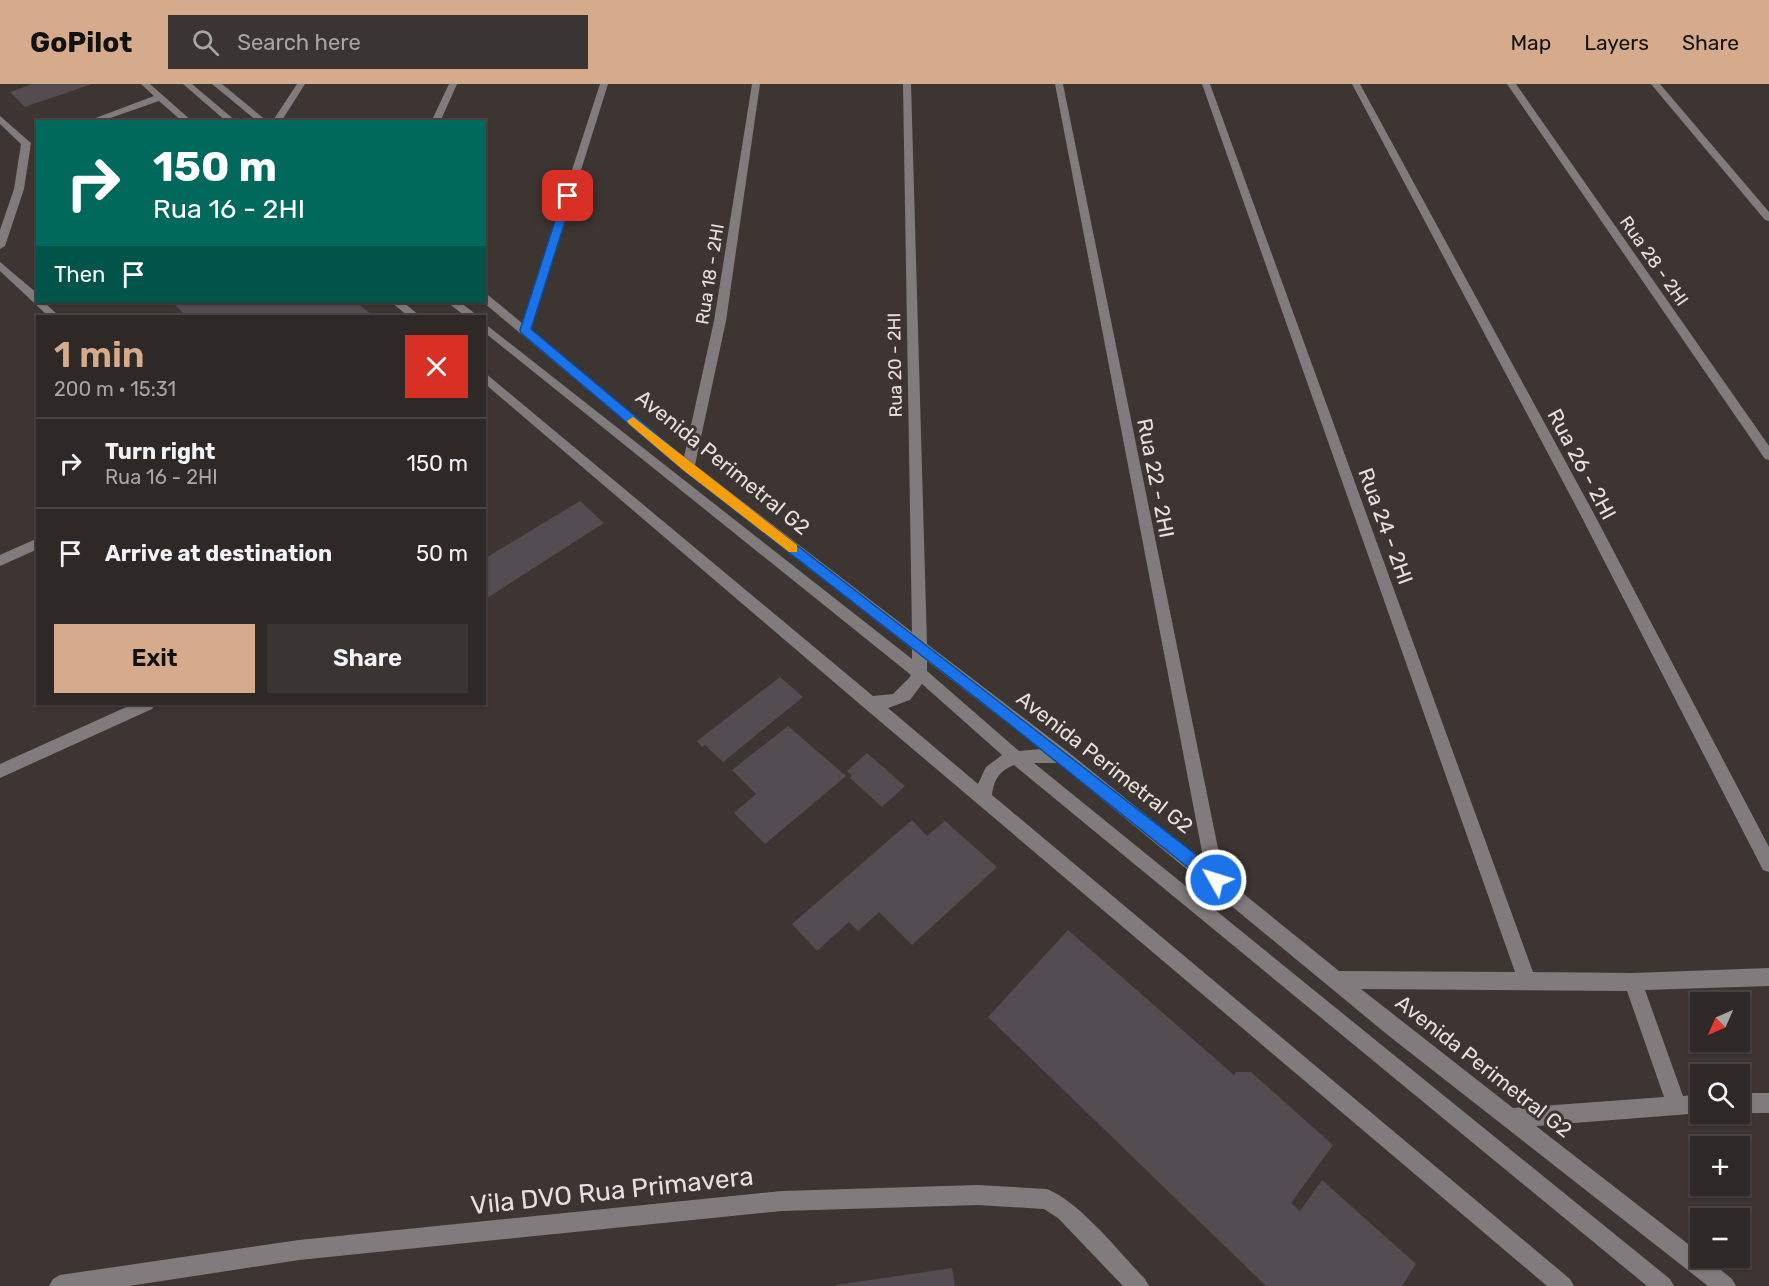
<!DOCTYPE html>
<meta charset="utf-8">
<style>
:root{--surface:#2e2826;--page:#3a3432;--text:#f1f3f6;--muted:#a7a6a7;--line:#494443;--accent:#d6ab8b}
body{margin:0;font-family:Rubik,sans-serif;background:var(--page);color:var(--text);height:100vh;display:flex;flex-direction:column;font-size:22px;white-space:nowrap}
*{box-sizing:border-box;margin:0}
p{font-size:20px;color:var(--muted)}
.icon{flex:none;width:33px;height:33px;fill:none;stroke:currentColor;stroke-width:2;stroke-linecap:round;stroke-linejoin:round}
.map{position:relative;flex:1;overflow:hidden}
.drawer{position:absolute;left:36px;top:231px;width:450px;height:390px;display:flex;flex-direction:column;background:var(--surface);border-radius:0px;box-shadow:0 2px 4px #0004,0 0 0 2px var(--line)}
.drawer>*{flex:none}
.guide{position:absolute;left:36px;top:36px;width:450px;height:183px;border-radius:0px;box-shadow:0 2px 4px #0004,0 0 0 2px var(--line);background:#00695c;color:#fff;overflow:hidden}
.needle{width:39px;rotate:225deg}
.controls{position:absolute;left:1690px;top:908px;display:grid;gap:12px}
.controls a{display:grid;place-items:center;width:60px;height:60px;border-radius:0px;background:var(--surface);box-shadow:0 2px 4px #0004,0 0 0 2px var(--line);font-size:30px}
.pin{position:absolute;display:grid;place-items:center;width:51px;height:51px;color:#fff;margin:-26px;border-radius:12px;box-shadow:0 3px 9px #0006}
.me{position:absolute;width:66px;margin:-33px;rotate:309deg;stroke-linejoin:round;filter:drop-shadow(0 0 4px #0008)}
.turn{display:flex;align-items:center;gap:21px;height:126px;padding:0 18px;font-size:27px}
.turn .icon{width:78px;height:78px;stroke-width:2.5}
.turn b{display:block;font-size:42px;line-height:51px}
.then{display:flex;align-items:center;height:57px;padding:0 18px;background:#0003;gap:12px;font-size:22px}
.round{display:grid;place-items:center;flex:none;width:63px;height:63px;border-radius:0px;background:var(--page)}
.overview{display:flex;align-items:center;justify-content:space-between;height:102px;padding:0 18px}
h1{font-size:36px;font-weight:600;line-height:45px;color:var(--accent)}
.primary-button{display:flex;gap:12px;margin-top:auto;padding:12px 18px}
.primary-button a{flex:1;height:69px;border-radius:0px;background:var(--accent);color:#111;font-size:24px;font-weight:600;line-height:69px;text-align:center}
.primary-button a+a{background:var(--page);color:var(--text)}
ul{padding:0;list-style:none}
li{display:flex;align-items:center;gap:18px;height:90px;padding:0 18px;border-top:2px solid var(--line)}
li div{flex:1}
li b{display:block;font-size:22px}
li em{font-style:normal}
header{display:flex;align-items:center;gap:36px;box-sizing:border-box;height:84px;padding:0 30px;background:var(--accent);color:#111}
header strong{font-size:28px}
nav{display:flex;gap:33px;margin-inline-start:auto;font-size:21px}
.search{width:420px;height:54px;background:var(--page);display:flex;align-items:center;gap:15px;box-sizing:border-box;padding:0 21px;border-radius:0px;color:var(--muted);font-size:22px}
.map>svg:first-child{display:block}
</style>
<header>
<strong>GoPilot</strong>
<div class="search"><svg class="icon" aria-label="search" viewBox="0 0 24 24"><circle cx="10" cy="10" r="6"/><path d="M15 15l6 6"/></svg>Search here</div>
<nav><a>Map</a><a>Layers</a><a>Share</a></nav>
</header>
<div class="map">
<svg width="1769" height="1202" viewBox="0 0 1769 1202">
<rect width="100%" height="100%" fill="#3d3532"/>
<g fill="#534c50">
<path d="M33,0H92L25,23L10,8Z"/>
<path d="M172,218H356L373,232H186Z"/>
<path d="M580,417L604,439L484,516V475Z"/>
<path d="M780,593L803,613L723,678L705,661L702,663L697,657Z"/>
<path d="M788,642L846,692L765,760L734,729L756,710L732,686Z"/>
<path d="M867,669L905,702L882,723L850,694L852,692L847,687Z"/>
<path d="M912,736L927,752L945,737L997,783L912,861L879,828L858,847L849,838L817,867L792,840Z"/>
<path d="M1068,846L1234,991L1236,988H1251L1333,1061L1291,1119L1300,1127L1322,1096L1416,1180L1402,1202H1266L988,933Z"/>
<path d="M952,1184L955,1202H837L836,1201Z"/>
</g>
<g fill="none" stroke-linecap="round" stroke-linejoin="round">
<g fill="#807b7c" fill-rule="evenodd">
<path d="M141,0H150L193,38H183L159,17L99,38H85L154,12Z"/>
<path d="M183,0H192L237,38H227Z"/>
<path d="M212,0H222L268,38H258Z"/>
<path d="M297,0H305L281,38H272Z"/>
<path d="M449,0H457L440,38H431Z"/>
<path d="M600,0H608L531,246L684,373L714,237L752,0H760L726,237L695,381L912,548L903,0H911L927,560L1067,667L1204,778L1055,0H1063L1224,794L1339,887L1515,888L1202,0H1210L1533,888L1633,889L1769,884V902L1645,906L1683,1012L1701,1010L1702,1029L1536,1042L1701,1170V1173H1705L1732,1195L1736,1202H1708L1389,952L1058,679H1034L1670,1195L1674,1202H1647L1014,681C999,687 994,696 992,711L1570,1195L1574,1202H1547L862,622L484,299V288L873,612L893,610L909,594L911,591L484,248V239L912,575V565L683,386L483,218H484V210L488,211L522,239ZM927,577L1041,665L1019,667L927,587ZM922,600L1002,671L986,683L978,700L888,624L910,616ZM1361,905L1627,907L1664,1013L1513,1024Z"/>
<path d="M1352,0H1360L1593,428L1769,763V788L1763,786L1579,428Z"/>
<path d="M1507,0H1516L1769,362V376L1765,375Z"/>
<path d="M1651,0H1660L1769,128V137L1765,136Z"/>
<path d="M0,32L31,59L24,105L5,162L0,165V146L14,105L21,60L0,40Z"/>
<path d="M0,178L38,210V218H44L59,232H48L0,187Z"/>
<path d="M391,218H403L420,232H408Z"/>
<path d="M447,218H460L478,232H465Z"/>
<path d="M38,454V465L0,482V471Z"/>
<path d="M133,620H155L152,625L0,694V680Z"/>
<rect x="1740" y="1009" width="29" height="20"/>
<path d="M978,1101L1047,1105C1081,1119 1119,1168 1145,1195L1149,1202H1123L1058,1134L1044,1125L978,1121L782,1127L299,1176L129,1202H49L53,1195L60,1191L299,1156L782,1107Z"/>
</g>
</g>
<path fill="#1a73e8" stroke="#114b97" stroke-width="1.5" d="M568,109L573,112L531,245L692,380L1221,790L1223,796L1221,801L1216,803L1210,801L1003,635L683,386L521,249L520,246L563,112Z"/>
<path fill="#f59e0b" d="M633,333L797,461V468H789L683,386L629,340L627,337Z"/>
<g text-anchor="middle" dominant-baseline="central" stroke-width="6" stroke-linejoin="round" paint-order="stroke">
<g font-size="18" fill="#e5e0de" stroke="#3d3532">
<text transform="translate(1654 177) rotate(55)">Rua 28 - 2HI</text>
<text transform="translate(710 190) rotate(-81)">Rua 18 - 2HI</text>
<text transform="translate(895 281) rotate(-91)">Rua 20 - 2HI</text>
</g>
<g font-size="21" fill="#e5e0de" stroke="#3d3532">
<text transform="translate(723 378) rotate(39)">Avenida Perimetral G2</text>
<text transform="translate(1582 380) rotate(62)">Rua 26 - 2HI</text>
<text transform="translate(1156 394) rotate(79)">Rua 22 - 2HI</text>
<text transform="translate(1386 442) rotate(70)">Rua 24 - 2HI</text>
<text transform="translate(1105 678) rotate(38)">Avenida Perimetral G2</text>
<text transform="translate(1484 982) rotate(38)">Avenida Perimetral G2</text>
</g>
<g font-size="26" fill="#e5e0de" stroke="#3d3532">
<text transform="translate(612 1107) rotate(-6)">Vila DVO Rua Primavera</text>
</g>
</g>
</svg>
<div class="controls">
<a><svg class="needle" viewBox="-14 -14 28 28"><path d="M0-13l5 13h-10z" fill="#e53935"/><path d="M0 13l5-13h-10z" fill="#a7a6a7"/></svg></a>
<a><svg class="icon" aria-label="search" viewBox="0 0 24 24"><circle cx="10" cy="10" r="6"/><path d="M15 15l6 6"/></svg></a>
<a>+</a>
<a>−</a>
</div>
<div class="pin" style="left:568px;top:112px;background:#d93025"><svg class="icon" aria-label="arrive" viewBox="0 0 24 24"><path d="M6 21V4h12l-3 4 3 4H6"/></svg></div>
<svg class="me" style="left:1216px;top:796px" viewBox="-20 -20 40 40"><circle r="17" fill="#1a73e8" stroke="#fff" stroke-width="3"/><path d="M0-11L8 9 0 5-8 9z" fill="#fff"/></svg>
<div class="guide">
<div class="turn"><svg class="icon" aria-label="right" viewBox="0 0 24 24"><path d="M7 20v-9h11M14 6l5 5-5 5"/></svg><div><b>150 m</b>Rua 16 - 2HI</div></div>
<div class="then">Then<svg class="icon" aria-label="arrive" viewBox="0 0 24 24"><path d="M6 21V4h12l-3 4 3 4H6"/></svg></div>
</div>
<section class="drawer">
<div class="overview"><div><h1>1 min</h1><p>200 m · 15:31</p></div><a class="round" style="background:#d93025;color:#fff"><svg class="icon" aria-label="close" viewBox="0 0 24 24"><path d="M6 6l12 12M18 6L6 18"/></svg></a></div>
<ul>
<li><svg class="icon" aria-label="right" viewBox="0 0 24 24"><path d="M7 20v-9h11M14 6l5 5-5 5"/></svg><div><b>Turn right</b><p>Rua 16 - 2HI</p></div><em>150 m</em></li>
<li><svg class="icon" aria-label="arrive" viewBox="0 0 24 24"><path d="M6 21V4h12l-3 4 3 4H6"/></svg><div><b>Arrive at destination</b></div><em>50 m</em></li>
</ul>
<div class="primary-button"><a>Exit</a><a>Share</a></div>
</section>
</div>
